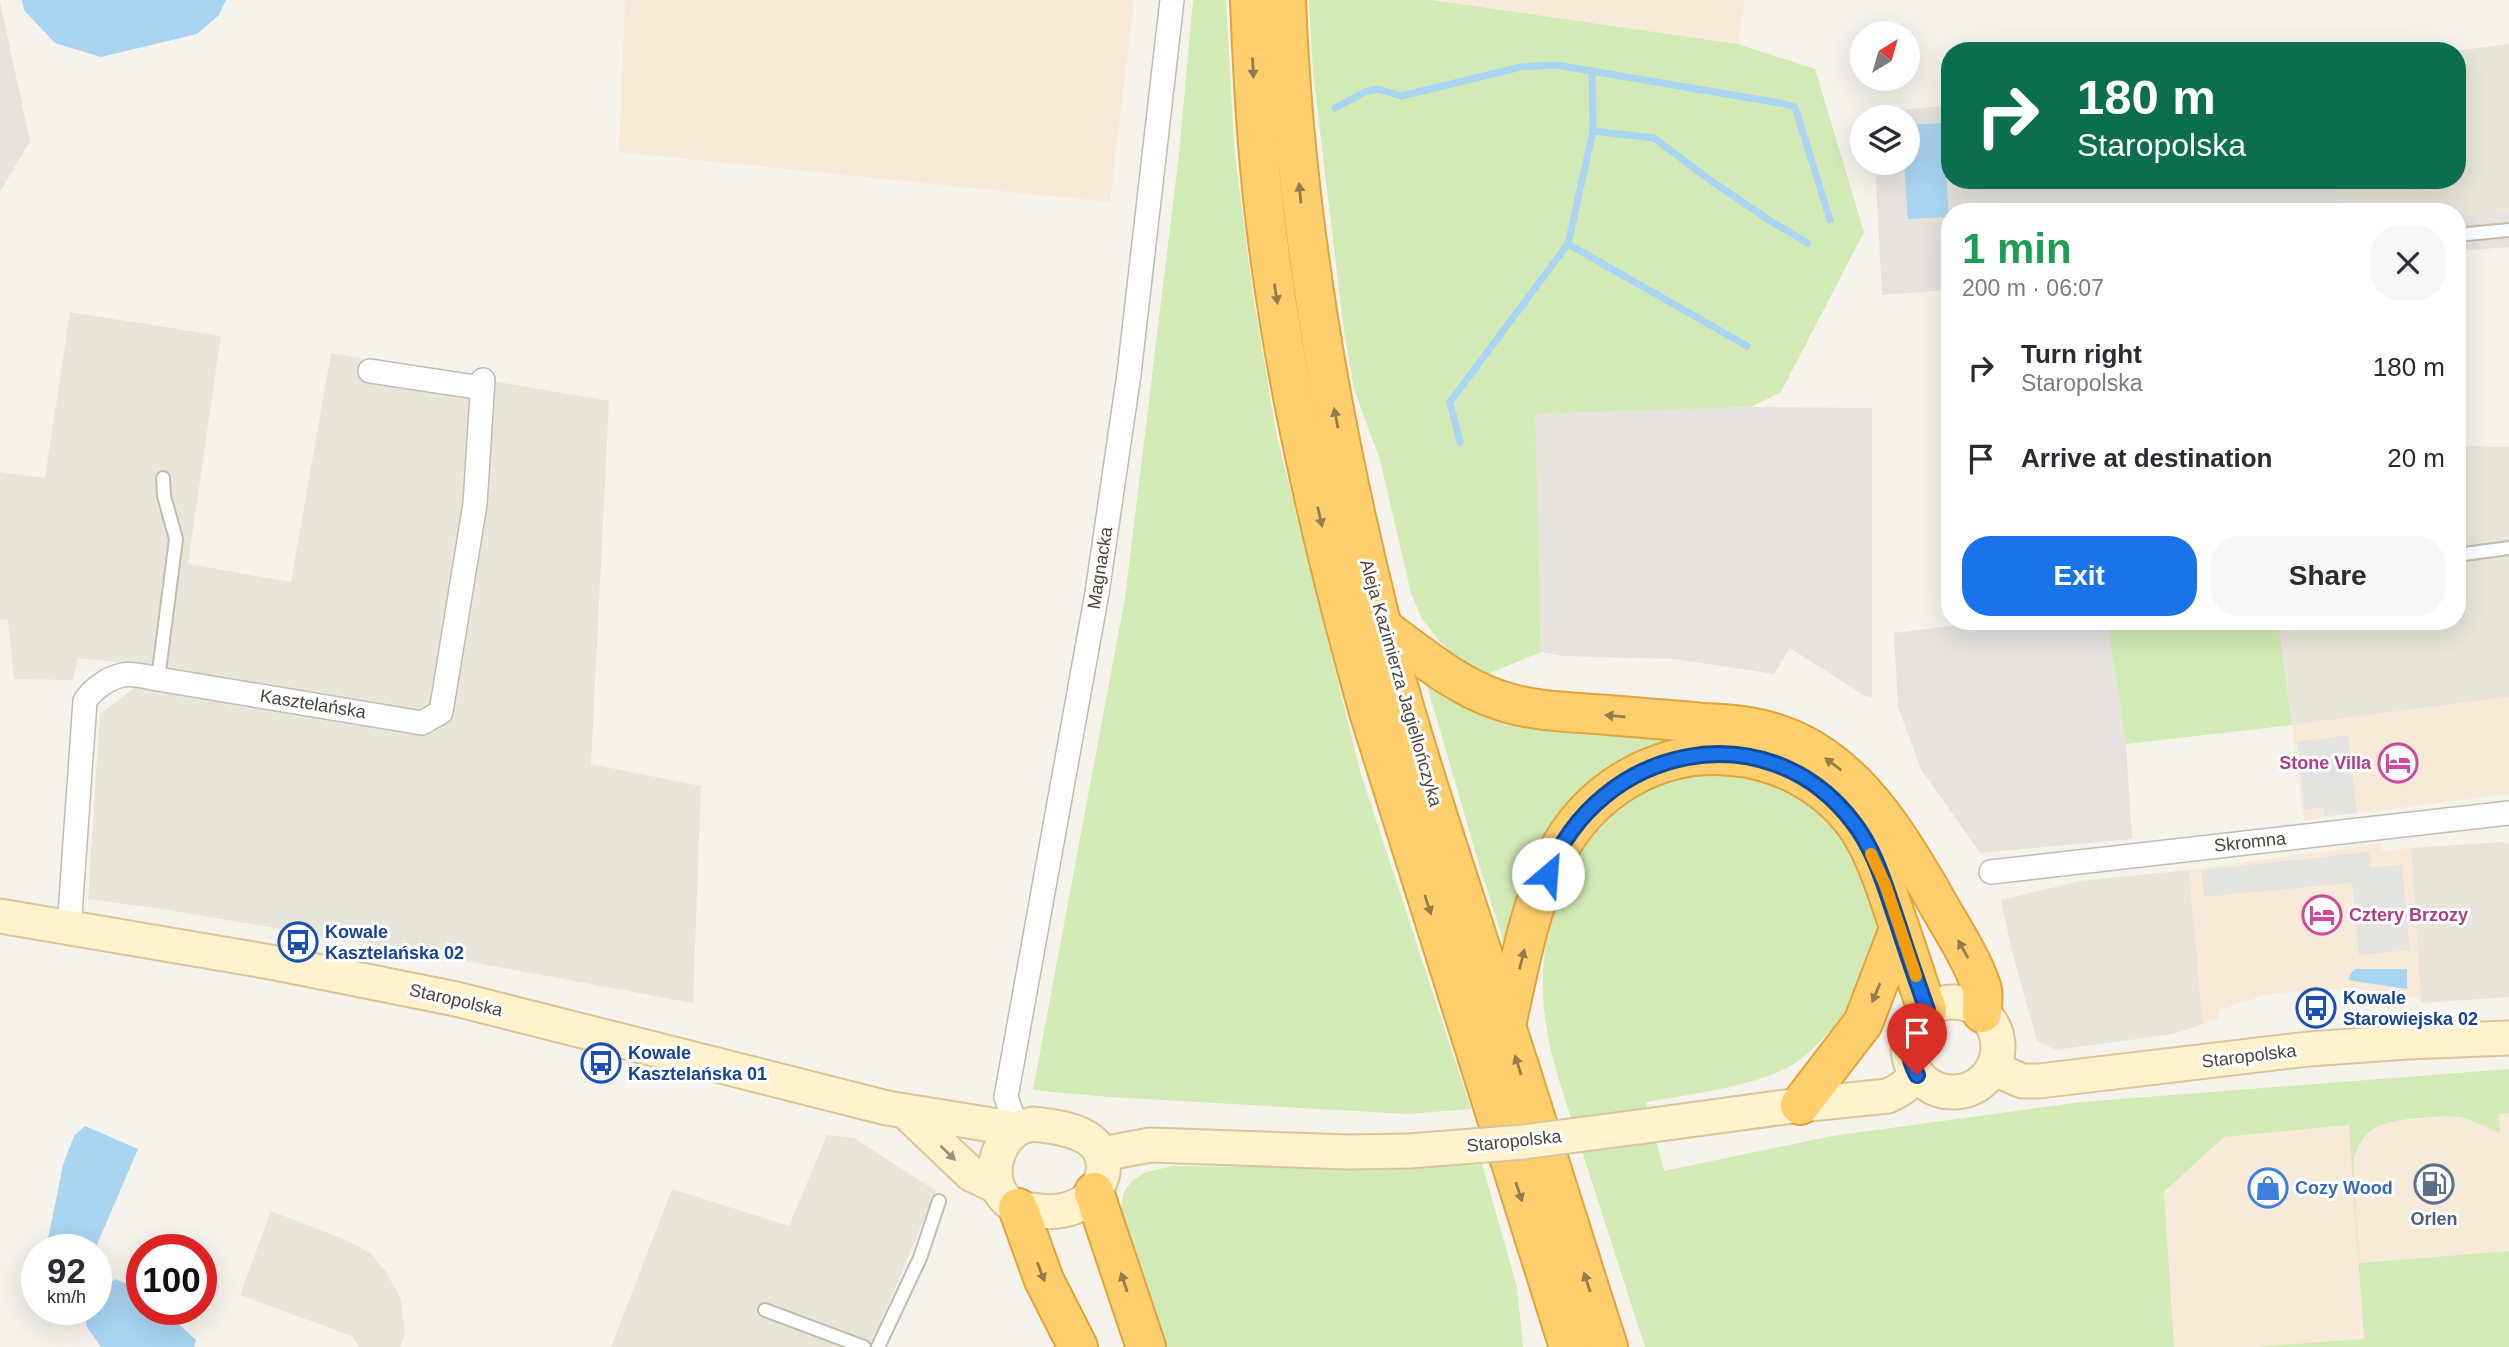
<!DOCTYPE html>
<meta charset="utf-8">
<style>
:root{--surface:#fff;--page:#f7f7f7;--text:#2b2b33;--muted:#7c7c81;--accent:#1a73e8}
body{margin:0;font-family:Helvetica,sans-serif;background:var(--page);color:var(--text);height:100vh;display:flex;flex-direction:column;font-size:26px;white-space:nowrap}
*{box-sizing:border-box;margin:0}
p{font-size:23px;color:var(--muted)}
.icon{flex:none;width:38px;height:38px;fill:none;stroke:currentColor;stroke-width:2;stroke-linecap:round;stroke-linejoin:round}
.map{position:relative;flex:1;overflow:hidden}
.side{position:absolute;left:1941px;top:203px;width:525px;height:427px;display:flex;flex-direction:column;background:var(--surface);border-radius:28px;box-shadow:0 7px 28px #0002}
.side>*{flex:none}
.hud{position:absolute;left:1941px;top:42px;width:525px;height:147px;border-radius:28px;box-shadow:0 7px 28px #0002;background:#0b6e4f;color:#fff;overflow:hidden}
.needle{width:46px;rotate:37deg}
.tools{position:absolute;left:1850px;top:21px;display:grid;gap:14px}
.tools a{display:grid;place-items:center;width:70px;height:70px;border-radius:50%;background:var(--surface);box-shadow:0 7px 28px #0002;font-size:35px}
.speed{position:absolute;left:21px;top:1234px;display:flex;gap:14px;font-size:35px;font-weight:700;text-align:center}
.speed>*{display:grid;place-content:center;width:91px;height:91px;border-radius:50%;background:var(--surface);box-shadow:0 7px 28px #0002;line-height:1}
.speed small{font-size:18px;font-weight:400}
.speed .limit{border:10px solid #d22;background:#fff;color:#111}
.pin{position:absolute;display:grid;place-items:center;width:60px;height:60px;color:#fff;margin:-72px -30px;border-radius:50% 50% 50% 0;rotate:-45deg;box-shadow:0 0 7px #0007}
.pin .icon{rotate:45deg}
.me{position:absolute;width:77px;margin:-38px;rotate:27deg;stroke-linejoin:round;filter:drop-shadow(0 0 5px #0008)}
.turn{display:flex;align-items:center;gap:24px;height:147px;padding:0 21px;font-size:32px}
.turn .icon{width:91px;height:91px;stroke-width:2.5}
.turn b{display:block;font-size:49px;line-height:60px}
.round{display:grid;place-items:center;flex:none;width:74px;height:74px;border-radius:28px;background:var(--page)}
.summary{display:flex;align-items:center;justify-content:space-between;height:119px;padding:0 21px}
h1{font-size:42px;font-weight:700;line-height:52px;color:#1e9e55}
.action{display:flex;gap:14px;margin-top:auto;padding:14px 21px}
.action a{flex:1;height:80px;border-radius:28px;background:var(--accent);color:#fff;font-size:28px;font-weight:700;line-height:80px;text-align:center}
.action a+a{background:var(--page);color:var(--text)}
ul{padding:0;list-style:none}
li{display:flex;align-items:center;gap:21px;height:91px;padding:0 21px}
li div{flex:1}
li b{display:block;font-size:26px}
li em{font-style:normal}
.map>svg:first-child{display:block}
</style>
<div class="map">
<svg width="2509" height="1347" viewBox="0 0 2509 1347">
<rect width="100%" height="100%" fill="#f6f3ec"/>
<g fill="#eae5da">
<path d="M2509,44V212L2457,217V212H2337L2335,180H2457V51H2455Z"/>
<path d="M70,312L221,336L188,564L291,582L331,353L609,401L591,764L701,786L693,1003L433,955L162,909L88,899L100,714L134,688L166,693L171,668L78,658L73,680L14,679L8,620L0,619V472L45,478Z"/>
<path d="M2457,446L2509,447V697L2292,725L2278,621H2457Z"/>
<path d="M2502,842L2509,844V997L2421,1003L2411,848Z"/>
<path d="M2189,870L2203,1024L2173,1034L2056,1050L2037,1041L2011,948L2001,900L2080,881Z"/>
<path d="M827,1135L854,1138L936,1191L870,1347H611L672,1189L789,1226Z"/>
<path d="M271,1211L348,1241L370,1253L385,1270L401,1299L405,1335L400,1347H359L352,1336L240,1295Z"/>
</g>
<g fill="#f7ead8">
<path d="M625,0H1134L1110,202L619,152Z"/>
<path d="M1432,0H1745L1738,44Z"/>
<path d="M2509,697V794L2304,820L2292,725Z"/>
<path d="M2381,844L2382,851L2411,848L2421,999L2355,988L2267,994L2219,1010L2218,1019L2203,1024L2189,870Z"/>
<path d="M2509,1113V1251L2359,1263L2364,1340L2257,1347H2174L2164,1193L2224,1137L2349,1125L2352,1165L2359,1144L2366,1135L2386,1122L2449,1116L2468,1119L2500,1133L2499,1114Z"/>
</g>
<g fill="#e6e2dd">
<path d="M0,2L30,141L0,192Z"/>
<path d="M1949,105L1950,180H2335L2337,212H1950L1949,290L1882,295L1875,163H1908V117H1873V113Z"/>
<path d="M2509,212V247L2457,251V217Z"/>
<path d="M1751,407L1872,408V697L1865,696L1790,648L1774,674L1675,659L1563,656L1541,652L1534,414Z"/>
<path d="M1993,621H2107L2126,744L2132,839L1980,853L1921,769L1898,707L1894,633Z"/>
</g>
<g fill="#d2eab5">
<path d="M1193,0H1226L1234,146L1252,288L1276,432L1360,771L1471,1109L1407,1114L1109,1097L1033,1090L1125,598L1179,154Z"/>
<path d="M1309,0H1432L1738,44L1815,69L1864,232L1781,392L1751,407L1535,414L1541,652L1485,675L1462,662L1440,642L1422,619L1411,593L1380,460L1354,389L1344,331L1313,73Z"/>
<path d="M2107,621H2278L2292,725L2126,744Z"/>
<path d="M1420,661L1712,737L1631,756L1509,957L1480,868Z"/>
<path d="M1695,771L1756,776L1791,789L1842,829L1873,896L1878,937L1838,1035L1832,1029C1818,1043 1805,1059 1787,1068C1746,1088 1691,1094 1646,1102L1664,1171L1832,1136L2082,1102L2509,1069V1113L2499,1114L2500,1133C2487,1128 2473,1120 2459,1117C2447,1115 2434,1117 2421,1118C2385,1121 2360,1125 2353,1165L2359,1263L2509,1251V1347H2257L2364,1339L2349,1125L2224,1137L2164,1192L2174,1347H1645C1623,1280 1602,1212 1580,1145C1567,1103 1550,1061 1545,1017C1535,941 1560,850 1623,802C1645,785 1669,778 1695,771Z"/>
<path d="M1482,1164L1517,1287L1523,1347H1157L1119,1217L1124,1192L1132,1181L1146,1172L1173,1166L1393,1168Z"/>
</g>
<g fill="#e5e3e0">
<path d="M2348,735L2357,813L2325,816L2323,807L2305,810L2297,742Z"/>
<path d="M2369,852L2371,867L2402,865L2410,950L2359,955L2352,883L2204,897L2201,870Z"/>
</g>
<g fill="#a9d4f2">
<path d="M22,0H226L219,15L197,34L101,57L55,43L24,10Z"/>
<path d="M1943,123L1949,217L1908,219L1904,163H1908V125Z"/>
<path d="M2356,969H2407V989L2348,980L2352,972Z"/>
<path d="M85,1126L138,1149L95,1249H46L63,1165L74,1136Z"/>
<path d="M115,1279L142,1290V1309H162L196,1340L194,1347H101L87,1327L83,1309H96V1296Z"/>
</g>
<g fill="none" stroke-linecap="round" stroke-linejoin="round">
<g stroke="#a9d4f2" stroke-width="7">
<path d="M1335,108L1365,92L1378,89L1401,96L1521,67L1556,65L1785,104L1795,107L1830,220"/>
<path d="M1593,131L1654,138L1710,180L1772,222L1808,243"/>
<path d="M1568,244L1747,346"/>
<path d="M1460,442L1450,402L1568,244L1593,131L1592,72"/>
</g>
<g stroke="#c2bbae" stroke-width="16">
<g id="lane">
<path d="M2457,235L2509,230"/>
<path d="M2457,555L2509,548"/>
<path d="M158,679L176,539L164,496L163,478"/>
<path d="M765,1310L864,1347"/>
<path d="M878,1347L920,1258L939,1201"/>
</g>
</g>
<g stroke="#c2bbae" stroke-width="26">
<g id="street">
<path d="M370,371L482,388"/>
<path d="M1991,872L2509,813"/>
<path d="M69,928L85,701C92,690 109,677 123,675C133,673 147,677 158,679L422,723L441,712L475,504L483,380"/>
<path d="M1017,1129L1006,1097L1097,593L1129,374L1172,0"/>
</g>
</g>
<g stroke="#d6c79b" stroke-width="37">
<g id="secondary">
<path d="M0,916L276,963L456,999L887,1108L1017,1129"/>
<circle cx="1953" cy="1047" r="45"/>
<path d="M1993,1068L2022,1081H2039L2309,1049L2407,1042L2509,1038"/>
<path d="M906,1112L971,1174L996,1186"/>
<path d="M1033,1124C1062,1127 1108,1133 1103,1172C1101,1185 1093,1196 1082,1203C1071,1210 1054,1213 1041,1211C1034,1210 1026,1210 1019,1208C985,1195 990,1146 1018,1129C1022,1126 1029,1125 1033,1124Z"/>
<path d="M1638,1127L1800,1105L1888,1096L1901,1089L1918,1075"/>
<path d="M1102,1154L1150,1145L1348,1152L1409,1151"/>
</g>
</g>
<g stroke="#e0a43c" stroke-width="42">
<g id="highway">
<path d="M1250,0C1252,48 1254,96 1258,143C1273,335 1317,526 1369,712L1569,1347"/>
<path d="M1286,0C1294,212 1330,421 1382,627C1412,744 1452,859 1489,974C1530,1098 1568,1223 1608,1347"/>
<path d="M1383,628C1419,654 1456,686 1499,700C1533,712 1573,712 1609,715C1641,718 1672,720 1704,723C1725,724 1746,725 1767,731C1846,752 1890,822 1929,888C1946,920 1969,952 1981,986C1984,994 1982,1004 1982,1013"/>
<path d="M1506,1025C1519,969 1528,909 1555,857C1588,791 1657,748 1732,756C1780,760 1825,784 1854,822C1877,854 1887,893 1900,929C1909,956 1918,983 1927,1010"/>
<path d="M1800,1105L1863,1023L1899,929"/>
<path d="M1094,1192L1146,1347"/>
<path d="M1018,1208L1044,1280L1078,1347"/>
</g>
</g>
<use href="#lane" stroke="#fff" stroke-width="12"/>
<use href="#street" stroke="#fff" stroke-width="23"/>
<use href="#secondary" stroke="#fff3cd" stroke-width="33"/>
<use href="#highway" stroke="#ffcf6e" stroke-width="38"/>
<g stroke="#d6c79b" stroke-width="37" stroke-linecap="butt">
<path id="secondary-bridge" d="M1409,1151L1524,1142L1638,1127"/>
</g>
<use href="#secondary-bridge" stroke="#fff3cd" stroke-width="33"/>
</g>
<defs><path id="oneway-solid" d="M-6-.8H1V-3.2L6.5 0L1 3.2V.8H-6Z" transform="scale(1.75)"/></defs>
<g fill="#937c4e">
<use href="#oneway-solid" transform="translate(1253 68) rotate(87)"/>
<use href="#oneway-solid" transform="translate(1300 193) rotate(-95)"/>
<use href="#oneway-solid" transform="translate(1276 294) rotate(81)"/>
<use href="#oneway-solid" transform="translate(1336 418) rotate(-101)"/>
<use href="#oneway-solid" transform="translate(1320 517) rotate(77)"/>
<use href="#oneway-solid" transform="translate(1615 716) rotate(-175)"/>
<use href="#oneway-solid" transform="translate(1833 764) rotate(-143)"/>
<use href="#oneway-solid" transform="translate(1428 905) rotate(72)"/>
<use href="#oneway-solid" transform="translate(1963 949) rotate(-119)"/>
<use href="#oneway-solid" transform="translate(1522 959) rotate(-76)"/>
<use href="#oneway-solid" transform="translate(1876 993) rotate(112)"/>
<use href="#oneway-solid" transform="translate(1518 1065) rotate(-108)"/>
<use href="#oneway-solid" transform="translate(1519 1192) rotate(72)"/>
<use href="#oneway-solid" transform="translate(1041 1272) rotate(69)"/>
<use href="#oneway-solid" transform="translate(1124 1282) rotate(-108)"/>
<use href="#oneway-solid" transform="translate(1587 1282) rotate(-108)"/>
</g>
<use fill="#9c937c" href="#oneway-solid" transform="translate(948 1153) rotate(44)"/>
<g fill="none" stroke-linecap="round" stroke-linejoin="round">
<g stroke="#114b97" stroke-width="18">
<path id="route" d="M1548,874C1598,746 1766,708 1853,822C1876,851 1886,890 1898,924C1907,953 1917,981 1927,1010C1907,1029 1904,1050 1917,1075"/>
</g>
<use href="#route" stroke="#1a73e8" stroke-width="12"/>
<path stroke="#f59e0b" stroke-width="12" d="M1871,854L1885,884L1916,976"/>
</g>
<defs>
<g id="hotel-ring" transform="scale(2.0125)"><circle r="9.5" fill="#fff" stroke="#d1479c" stroke-width="1.5"/><path d="M-6-4.5h1.5V1H6V5H4.5V3h-9V5H-6ZM-4 0a1.8 1.8 0 1 1 3.6 0ZM.5 0V-2.5h3Q6-2.5 6 0Z" fill="#d1479c"/></g>
<g id="bus-ring" transform="scale(2.0125)"><circle r="9.5" fill="#fff" stroke="#1a4fb4" stroke-width="1.5"/><path d="M-5-6H5V4H4V6H2V4H-2V6H-4V4H-5ZM-3.5-4V0h7V-4ZM-3.5 1.2v1.5H-2V1.2ZM2 1.2v1.5H3.5V1.2Z" fill="#1a4fb4"/></g>
<g id="fuel-ring" transform="scale(2.0125)"><circle r="9.5" fill="#fff" stroke="#5c6f8a" stroke-width="1.5"/><path d="M-5.5-6h7V0h2V4h1.3V-2.5L3-4.5l.8-.8L6-3V5H2.5V1h-1V6h-7ZM-4.2-4.7v3.2H.2V-4.7Z" fill="#5c6f8a"/></g>
<g id="shop-ring" transform="scale(2.0125)"><circle r="9.5" fill="#fff" stroke="#3f7fe0" stroke-width="1.5"/><path d="M-5-2.5h2.3a2.7 3.5 0 0 1 5.4 0H5L5.5 6h-11ZM-1.5-2.5h3a1.5 2.3 0 0 0-3 0Z" fill="#3f7fe0"/></g>
</defs>
<g fill-rule="evenodd">
<use href="#hotel-ring" x="2398" y="763"/>
<use href="#hotel-ring" x="2322" y="915"/>
<use href="#bus-ring" x="298" y="942"/>
<use href="#bus-ring" x="2316" y="1008"/>
<use href="#bus-ring" x="601" y="1063"/>
<use href="#fuel-ring" x="2434" y="1184"/>
<use href="#shop-ring" x="2268" y="1188"/>
</g>
<g text-anchor="middle" dominant-baseline="central" stroke-width="6" stroke-linejoin="round" paint-order="stroke">
<g font-size="18" fill="#4b4439" stroke="#fff">
<text transform="translate(1100 568) rotate(-81)">Magnacka</text>
<text transform="translate(1401 683) rotate(74)">Aleja Kazimierza Jagiellończyka</text>
<text transform="translate(313 704) rotate(9)">Kasztelańska</text>
<text transform="translate(2250 842) rotate(-6)">Skromna</text>
<text transform="translate(456 1000) rotate(13)">Staropolska</text>
<text transform="translate(2249 1056) rotate(-7)">Staropolska</text>
<text transform="translate(1514 1141) rotate(-6)">Staropolska</text>
</g>
<g font-size="18" font-weight="bold" fill="#b23c85" stroke="#fff" text-anchor="end">
<text x="2371" y="763">Stone Villa</text>
<text x="2349" y="915" text-anchor="start">Cztery Brzozy</text>
</g>
<g font-size="18" font-weight="bold" fill="#164399" stroke="#fff" text-anchor="start">
<text x="325" y="932">Kowale<tspan x="325" dy="21">Kasztelańska 02</tspan></text>
<text x="2343" y="998">Kowale<tspan x="2343" dy="21">Starowiejska 02</tspan></text>
<text x="628" y="1053">Kowale<tspan x="628" dy="21">Kasztelańska 01</tspan></text>
</g>
<g font-size="18" font-weight="bold" fill="#366cbe" stroke="#fff" text-anchor="start">
<text x="2295" y="1188">Cozy Wood</text>
</g>
<g font-size="18" font-weight="bold" fill="#4e5e75" stroke="#fff">
<text x="2434" y="1219">Orlen</text>
</g>
</g>
</svg>
<div class="tools">
<a><svg class="needle" viewBox="-14 -14 28 28"><path d="M0-13l5 13h-10z" fill="#e53935"/><path d="M0 13l5-13h-10z" fill="#7c7c81"/></svg></a>
<a><svg class="icon" aria-label="layers" viewBox="0 0 24 24"><path d="M12 4l9 5-9 5-9-5zM3 14l9 5 9-5"/></svg></a>
</div>
<div class="speed"><div>92<small>km/h</small></div><div class="limit">100</div></div>
<div class="pin" style="left:1917px;top:1075px;background:#d93025"><svg class="icon" aria-label="arrive" viewBox="0 0 24 24"><path d="M6 21V4h12l-3 4 3 4H6"/></svg></div>
<svg class="me" style="left:1548px;top:874px" viewBox="-20 -20 40 40"><circle r="19" fill="#fff"/><path d="M0-13L10 11 0 6-10 11z" fill="#1a73e8"/></svg>
<div class="hud">
<div class="turn"><svg class="icon" aria-label="right" viewBox="0 0 24 24"><path d="M7 20v-9h11M14 6l5 5-5 5"/></svg><div><b>180 m</b>Staropolska</div></div>
</div>
<section class="side">
<div class="summary"><div><h1>1 min</h1><p>200 m · 06:07</p></div><a class="round"><svg class="icon" aria-label="close" viewBox="0 0 24 24"><path d="M6 6l12 12M18 6L6 18"/></svg></a></div>
<ul>
<li><svg class="icon" aria-label="right" viewBox="0 0 24 24"><path d="M7 20v-9h11M14 6l5 5-5 5"/></svg><div><b>Turn right</b><p>Staropolska</p></div><em>180 m</em></li>
<li><svg class="icon" aria-label="arrive" viewBox="0 0 24 24"><path d="M6 21V4h12l-3 4 3 4H6"/></svg><div><b>Arrive at destination</b></div><em>20 m</em></li>
</ul>
<div class="action"><a>Exit</a><a>Share</a></div>
</section>
</div>
